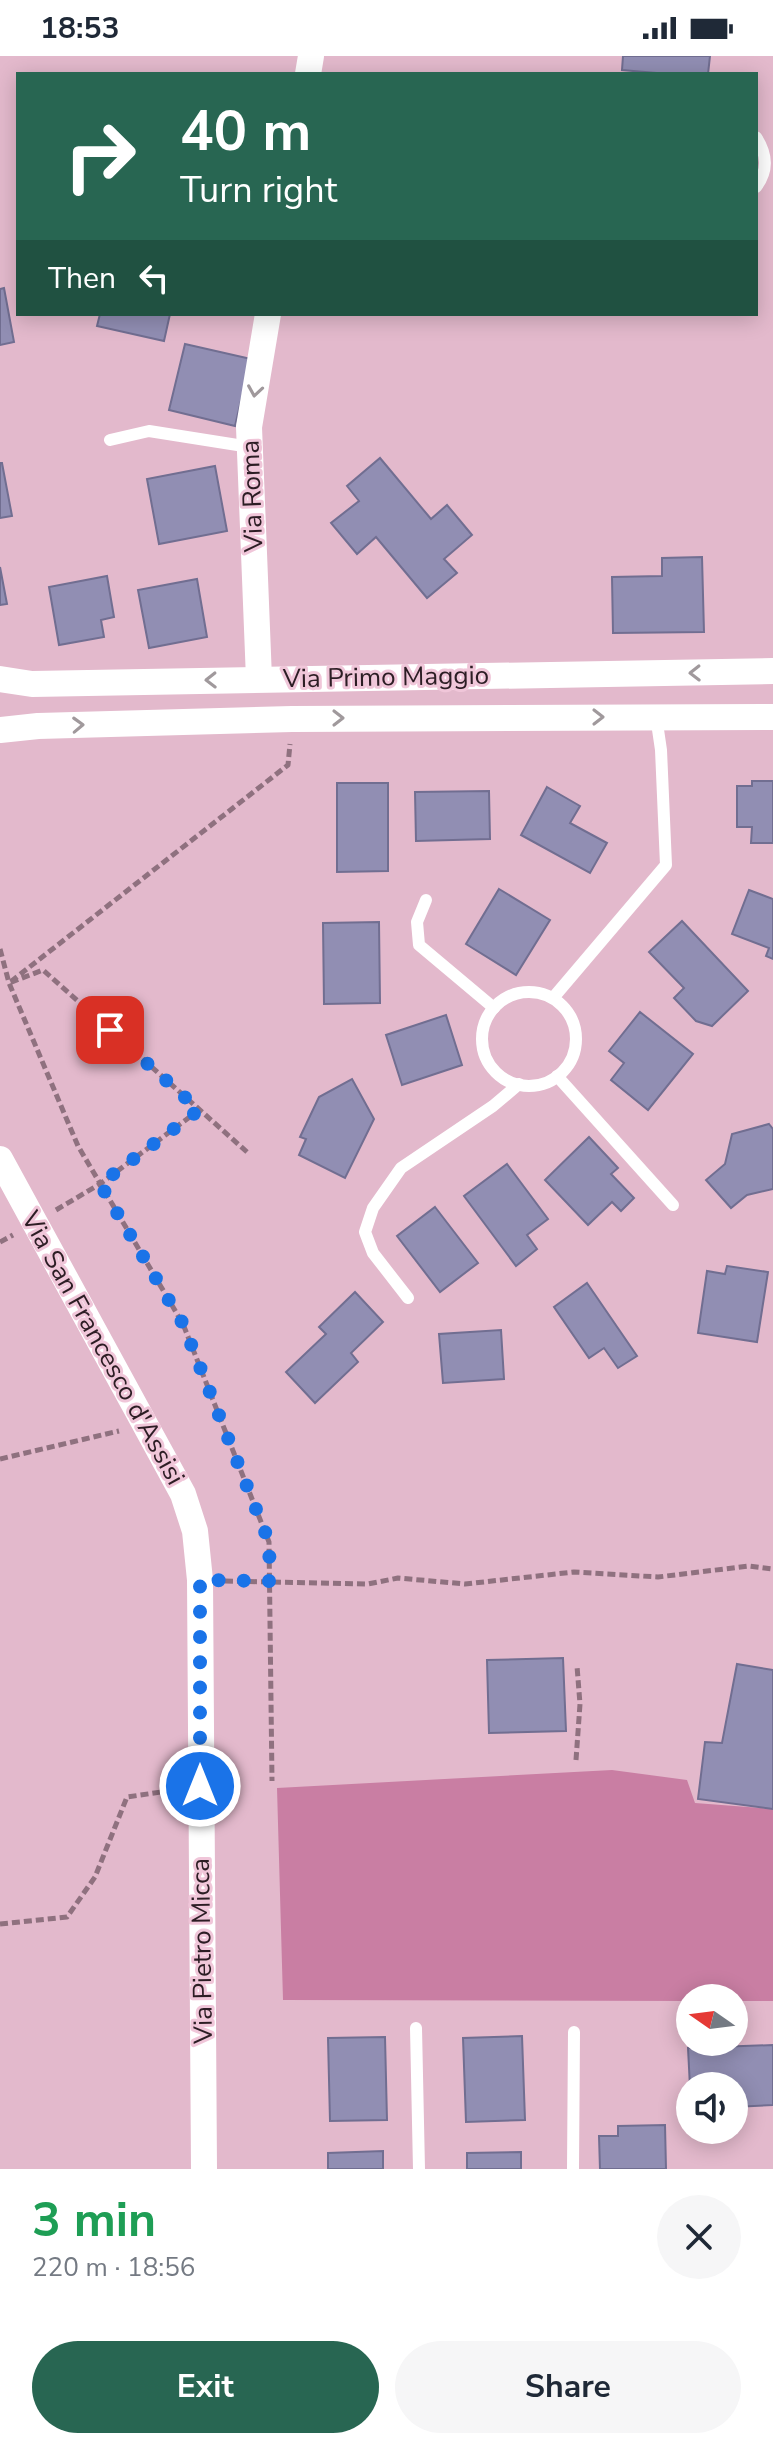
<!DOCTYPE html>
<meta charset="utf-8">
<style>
:root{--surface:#fff;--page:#f6f6f7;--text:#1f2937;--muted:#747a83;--accent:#286652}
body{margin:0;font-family:"Nunito Sans",sans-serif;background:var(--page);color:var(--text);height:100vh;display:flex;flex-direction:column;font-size:30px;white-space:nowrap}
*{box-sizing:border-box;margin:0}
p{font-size:26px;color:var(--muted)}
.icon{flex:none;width:44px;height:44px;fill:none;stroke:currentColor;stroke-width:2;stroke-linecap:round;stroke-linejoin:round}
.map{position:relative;height:2113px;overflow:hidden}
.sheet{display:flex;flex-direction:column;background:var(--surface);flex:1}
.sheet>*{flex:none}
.top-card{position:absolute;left:16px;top:16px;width:742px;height:244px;border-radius:0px;box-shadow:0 4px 20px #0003;background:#286652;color:#fff;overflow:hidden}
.needle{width:52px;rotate:284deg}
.controls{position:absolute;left:676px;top:1928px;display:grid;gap:16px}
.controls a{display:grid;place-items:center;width:72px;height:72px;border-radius:50%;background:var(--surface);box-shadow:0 4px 20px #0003;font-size:40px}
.pin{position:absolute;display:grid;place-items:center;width:68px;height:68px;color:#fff;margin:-34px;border-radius:16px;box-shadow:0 4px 12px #0006}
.me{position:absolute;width:88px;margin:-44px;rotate:0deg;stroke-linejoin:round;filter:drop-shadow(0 0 6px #0008)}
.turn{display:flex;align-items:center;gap:28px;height:168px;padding:0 32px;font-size:36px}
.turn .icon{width:104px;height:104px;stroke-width:2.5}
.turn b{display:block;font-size:56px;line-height:68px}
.then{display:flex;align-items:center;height:76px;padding:0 32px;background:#0003;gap:16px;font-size:30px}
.round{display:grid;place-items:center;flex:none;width:84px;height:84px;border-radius:42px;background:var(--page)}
.headline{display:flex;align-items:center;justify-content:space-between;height:136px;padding:0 32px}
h1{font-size:48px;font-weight:700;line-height:60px;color:#1e9e55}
.cta{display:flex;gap:16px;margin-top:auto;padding:16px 32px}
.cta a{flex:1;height:92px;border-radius:48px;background:var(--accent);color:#fff;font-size:32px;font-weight:700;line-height:92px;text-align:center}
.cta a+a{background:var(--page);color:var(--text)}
.status{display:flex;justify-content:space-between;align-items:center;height:56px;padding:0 40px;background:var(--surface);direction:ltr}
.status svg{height:22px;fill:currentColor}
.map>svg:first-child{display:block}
</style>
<div class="status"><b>18:53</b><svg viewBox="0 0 49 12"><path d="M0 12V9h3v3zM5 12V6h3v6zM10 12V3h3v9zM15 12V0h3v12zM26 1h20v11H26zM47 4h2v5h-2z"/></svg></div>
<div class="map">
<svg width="773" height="2113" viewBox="0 0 773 2113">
<rect width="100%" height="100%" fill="#e3b9cc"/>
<path fill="#c97ea3" d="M612,1714L687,1724L695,1747L773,1753V1945H734V1942H690V1945L283,1944L277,1732Z"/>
<g fill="#918eb3" stroke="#716e91" stroke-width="2">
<path d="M623,0H710L708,18H668L622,14Z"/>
<path d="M4,232L14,286L0,289V233Z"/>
<path d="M100,258H170L164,285L97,270Z"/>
<path d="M550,258H745L550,259Z"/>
<path d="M185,288L251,303L235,370L169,354Z"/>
<path d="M380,402L431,463L447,449L472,479L444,503L457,517L427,542L376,481L357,498L331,467L359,445L347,430Z"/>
<path d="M0,407H2L12,460L0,462Z"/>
<path d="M215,410L227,475L159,488L147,423Z"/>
<path d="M702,501L704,576L613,577L612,521L662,520V502Z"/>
<path d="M0,511L7,548L0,549Z"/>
<path d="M107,520L114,561L101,564L104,581L59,589L49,531Z"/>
<path d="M197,523L207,581L149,592L138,534Z"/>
<path d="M752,725H773V787H751L752,771H737V730H752Z"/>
<path d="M337,727H388V815L337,816Z"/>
<path d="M547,731L580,750L570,767L607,787L590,817L521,779Z"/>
<path d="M489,735L490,783L416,785L415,736Z"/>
<path d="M499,833L550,864L516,919L466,888Z"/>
<path d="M749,834L773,843V903L766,900L769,892L732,878Z"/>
<path d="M682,865L748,935L712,970L696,965L674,942L684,932L649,896Z"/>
<path d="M379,866L380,947L324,948L323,867Z"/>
<path d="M640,956L693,998L648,1054L611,1024L624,1007L609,995Z"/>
<path d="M446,959L462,1009L402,1029L386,979Z"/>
<path d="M352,1023L374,1063L345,1122L299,1099L306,1083L300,1081L319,1041Z"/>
<path d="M769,1068L773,1073V1133L747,1139L731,1152L706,1124L725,1108L732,1078Z"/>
<path d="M589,1081L618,1112L611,1118L634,1142L621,1155L612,1146L588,1169L545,1124Z"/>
<path d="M507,1108L548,1163L527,1179L537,1193L516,1210L464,1140Z"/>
<path d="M435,1151L478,1207L440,1236L397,1180Z"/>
<path d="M727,1210L768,1216L757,1286L698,1277L707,1215L725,1218Z"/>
<path d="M587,1227L637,1300L618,1312L604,1292L589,1302L554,1251Z"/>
<path d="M355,1236L383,1266L351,1297L358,1306L315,1347L286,1316L326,1278L319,1271Z"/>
<path d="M501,1274L504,1323L443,1327L439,1278Z"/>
<path d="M563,1602L566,1675L489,1677L487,1604Z"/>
<path d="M737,1608L773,1614V1753L698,1743L705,1686L722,1687Z"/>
<path d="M522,1980L525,2064L466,2066L463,1982Z"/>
<path d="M385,1981L387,2064L330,2065L328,1982Z"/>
<path d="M773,1989V2049L734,2051V2030L690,2031L688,1992Z"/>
<path d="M665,2069L666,2113H600L599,2080H618V2070Z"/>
<path d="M383,2095V2113H328V2097Z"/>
<path d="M521,2096V2113H467V2097Z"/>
</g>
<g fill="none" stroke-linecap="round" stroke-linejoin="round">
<g stroke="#8f717f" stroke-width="5" stroke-dasharray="8 4" stroke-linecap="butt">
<path d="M0,893L9,927L78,1090L183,1268L269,1486L272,1725"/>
<path d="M247,1096L43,914L9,927L288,709L290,688"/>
<path d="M56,1154L100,1128L199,1054"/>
<path d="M0,1186L13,1179"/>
<path d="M0,1403L119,1375"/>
<path d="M225,1525L368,1528L398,1522L465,1528L574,1516L658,1521L749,1510L773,1513"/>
<path d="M576,1704L580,1648L577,1610"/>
<path d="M0,1868L67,1861L95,1821L127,1741L175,1734"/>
</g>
<g stroke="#fff" stroke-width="12">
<path d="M756,81C767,98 769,114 756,131"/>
<path d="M110,384L149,375L250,391"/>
<path d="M426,844L417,866L419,889L494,952"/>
<circle cx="529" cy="983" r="47"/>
<path d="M553,942L666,809L661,694L656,660"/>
<path d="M557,1020L673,1149"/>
<path d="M408,1242L373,1197L365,1176L373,1152L401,1112L493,1050L519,1028"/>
<path d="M416,1972L419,2113"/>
<path d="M573,2113L574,1976"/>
</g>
<g stroke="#fff" stroke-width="26">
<path d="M308,18L311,0"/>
<path d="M0,623L32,628L773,615"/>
<path d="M259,623L249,371L268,258"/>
<path d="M0,674L38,670L292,663L773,661"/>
<path d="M0,1103L183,1438L195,1475L200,1524L204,2113"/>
</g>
</g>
<defs><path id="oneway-chevron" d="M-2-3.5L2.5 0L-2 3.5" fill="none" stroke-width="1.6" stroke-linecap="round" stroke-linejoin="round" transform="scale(2)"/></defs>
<g stroke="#a0999c">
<use href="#oneway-chevron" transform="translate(255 335) rotate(99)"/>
<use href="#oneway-chevron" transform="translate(695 617) rotate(179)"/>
<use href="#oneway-chevron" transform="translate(211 624) rotate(179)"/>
<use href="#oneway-chevron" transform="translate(598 661)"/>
<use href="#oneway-chevron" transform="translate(338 662)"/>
<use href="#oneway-chevron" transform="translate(78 669) rotate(-2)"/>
</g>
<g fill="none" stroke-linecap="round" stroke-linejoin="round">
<path stroke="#1a73e8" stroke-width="14" stroke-dasharray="0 25.2" d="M110,974L199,1054L100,1128L183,1268L269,1486L270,1525L200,1524V1730"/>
</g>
<g text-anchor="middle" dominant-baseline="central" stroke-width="6" stroke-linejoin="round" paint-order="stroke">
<g font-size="26" fill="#2c1d24" stroke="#f0c6d9">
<text transform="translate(252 440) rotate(-92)">Via Roma</text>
<text transform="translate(386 621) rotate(-1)">Via Primo Maggio</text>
<text transform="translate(103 1292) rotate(61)">Via San Francesco d'Assisi</text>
<text transform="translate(202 1895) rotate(-91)">Via Pietro Micca</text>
</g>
</g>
</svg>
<div class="controls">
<a><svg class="needle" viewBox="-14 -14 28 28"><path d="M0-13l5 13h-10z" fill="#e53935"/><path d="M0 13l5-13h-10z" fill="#747a83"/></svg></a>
<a><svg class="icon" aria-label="sound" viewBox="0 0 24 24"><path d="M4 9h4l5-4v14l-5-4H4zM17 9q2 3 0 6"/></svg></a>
</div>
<div class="pin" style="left:110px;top:974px;background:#d93025"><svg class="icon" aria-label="arrive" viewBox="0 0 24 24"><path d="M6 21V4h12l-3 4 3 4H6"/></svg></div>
<svg class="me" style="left:200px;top:1730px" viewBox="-20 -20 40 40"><circle r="17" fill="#1a73e8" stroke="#fff" stroke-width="3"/><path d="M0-11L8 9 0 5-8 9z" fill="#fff"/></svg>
<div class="top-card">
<div class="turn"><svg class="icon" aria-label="right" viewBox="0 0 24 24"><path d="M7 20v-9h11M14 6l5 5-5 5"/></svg><div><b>40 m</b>Turn right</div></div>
<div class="then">Then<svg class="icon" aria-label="left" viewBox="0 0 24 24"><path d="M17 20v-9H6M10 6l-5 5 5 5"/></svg></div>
</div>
</div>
<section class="sheet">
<div class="headline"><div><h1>3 min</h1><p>220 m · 18:56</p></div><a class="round"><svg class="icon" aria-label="close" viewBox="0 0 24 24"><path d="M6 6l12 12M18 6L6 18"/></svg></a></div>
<div class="cta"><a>Exit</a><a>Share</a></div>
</section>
